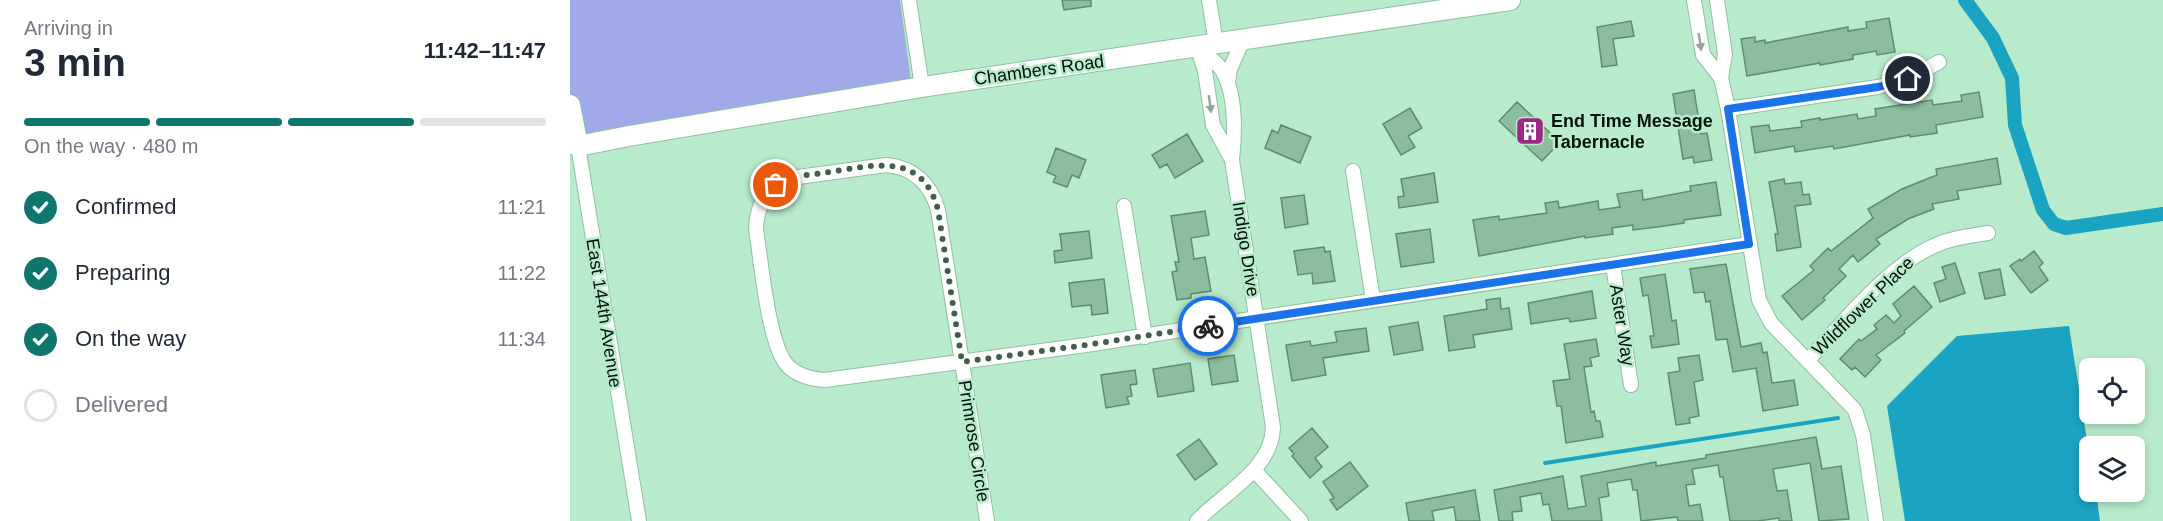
<!DOCTYPE html>
<html lang="en">
<head>
<meta charset="utf-8">
<style>
  :root { --surface:#fff; --page:#f6f6f7; --text:#1f2937; --muted:#747a83; --line:#e0e1e3; --accent:#0f766e }
  body { margin:0; font-family:Helvetica,sans-serif; background:var(--page); color:var(--text); height:100vh; display:flex; flex-direction:column; font-size:22px; white-space:nowrap }
  * { box-sizing:border-box; margin:0 }
  p { font-size:20px; color:var(--muted) }
  .icon { flex:none; width:33px; height:33px; fill:none; stroke:currentColor; stroke-width:2; stroke-linecap:round; stroke-linejoin:round }
  .map { position:relative; flex:1; overflow:hidden }
  .side { display:flex; flex-direction:column; background:var(--surface); width:570px }
  .side>* { flex:none }
  .controls { position:absolute; left:1509px; top:358px; display:grid; gap:12px }
  .controls a { display:grid; place-items:center; width:66px; height:66px; border-radius:9px; background:var(--surface); box-shadow:0 3px 9px #0003; font-size:30px }
  .pin { position:absolute; display:grid; place-items:center; width:51px; height:51px; color:#fff; margin:-26px; border:3px solid #fff; border-radius:50%; box-shadow:0 2px 6px #0007 }
  .courier { position:absolute; display:grid; place-items:center; width:60px; height:60px; margin:-30px; border:4px solid #1a73e8; border-radius:50%; background:#fff; color:#222; box-shadow:0 2px 8px #0007 }
  .overview em { font-style:normal; font-weight:700 }
  .overview div { display:flex; flex-direction:column-reverse }
  .overview { display:flex; align-items:center; justify-content:space-between; height:102px; padding:0 24px }
  h1 { font-size:39px; font-weight:700; line-height:45px }
  .bar { display:grid; grid-template-columns:repeat(4,1fr); gap:9px 6px; align-content:center; height:72px; padding:0 24px }
  .bar i { height:8px; border-radius:4px; background:var(--line) }
  .bar .active { background:var(--accent) }
  .bar p { grid-column:span 4 }
  ol { padding:0 24px; list-style:none }
  li { display:flex; align-items:center; gap:18px; height:66px }
  li p { margin-inline-start:auto }
  li .icon { padding:6px; border-radius:50%; background:var(--accent); color:#fff; stroke-width:4 }
  li:last-child { color:var(--muted) }
  li i { width:33px; height:33px; border:3px solid var(--line); border-radius:50% }
  main { display:flex; flex:1; min-height:0 }
  .map>svg:first-child { display:block }
</style>
</head>
<body>
<main>
<section class="side">
<div class="overview"><div><h1>3 min</h1><p>Arriving in</p></div><em>11:42–11:47</em></div>
<div class="bar"><i class="active"></i><i class="active"></i><i class="active"></i><i></i><p>On the way · 480 m</p></div>
<ol>
<li><svg class="icon" aria-label="check" viewBox="0 0 24 24"><path d="M5 12l5 5 9-10"/></svg>Confirmed<p>11:21</p></li>
<li><svg class="icon" aria-label="check" viewBox="0 0 24 24"><path d="M5 12l5 5 9-10"/></svg>Preparing<p>11:22</p></li>
<li><svg class="icon" aria-label="check" viewBox="0 0 24 24"><path d="M5 12l5 5 9-10"/></svg>On the way<p>11:34</p></li>
<li><i></i>Delivered</li>
</ol>
</section>
<div class="map">
<svg width="1593" height="521" viewBox="0 0 1593 521">
  <rect width="100%" height="100%" fill="#b8ebcb"/>
  <path fill="#a0aae9" d="M0,0H330L341,81L8,146L0,120Z"/>
  <path fill="#1ba4c1" d="M1499,326L1519,453L1520,492H1526L1530,521H1335L1317,406L1387,336Z"/>
  <g fill="none" stroke-linecap="round" stroke-linejoin="round">
    <path stroke="#1ba4c1" stroke-width="4" d="M975,463L1268,418"/>
    <path stroke="#1ba4c1" stroke-width="14" d="M1395,0L1423,38L1442,78L1445,125L1473,210L1484,224L1496,228L1593,214"/>
  </g>
  <path fill="#8bbd9e" stroke="#5c8d70" stroke-width="1.5" d="M492,0H521V6L494,10Z
    M1319,18L1325,52L1307,55L1306,51L1283,55V59L1250,65V63L1177,76L1171,39L1185,37V42L1195,40V43L1278,27V31L1297,28L1296,22Z
    M1061,21L1064,36L1043,39L1047,65L1032,67L1027,27Z
    M1124,90L1131,134L1137,133L1142,160L1124,163L1123,157L1113,159L1103,94Z
    M1409,92L1413,117L1366,125L1367,133L1340,137V135L1264,149L1263,146L1225,152L1224,146L1185,153L1181,127L1199,125L1200,131L1232,127L1231,121L1250,118V120L1287,114L1288,119L1306,116L1305,109L1362,100L1363,105L1392,101L1391,95Z
    M947,102L990,142L972,161L929,121Z
    M840,108L852,128L838,136L845,147L831,155L813,124Z
    M711,125L741,137L730,163L695,148L702,130L708,133Z
    M617,134L633,161L605,178L597,164L590,168L582,155Z
    M486,148L516,160L509,178L502,175L497,187L483,182L486,176L477,172Z
    M1427,158L1431,184L1387,191L1389,199L1362,204L1364,209L1338,219L1306,239L1310,244L1288,262L1283,255L1269,269L1276,276L1253,298L1255,300L1232,320L1212,296L1244,270L1240,266L1258,248L1261,251L1303,218L1298,209L1332,189L1367,175L1366,169Z
    M864,173L868,202L829,208L828,197L834,196L831,179Z
    M1214,179L1215,184L1231,182L1233,195L1239,194L1241,204L1225,206L1231,247L1207,251L1205,234H1208L1199,182Z
    M1146,182L1151,215L1114,220V223L1087,227L1063,230V225L1042,228L1043,234L1015,238V236L909,256L903,220L929,216V220L977,213L975,203L988,201L989,208L1028,201L1029,210L1050,207L1047,194L1072,190L1073,200L1121,191L1120,186Z
    M734,195L738,224L715,228L711,198Z
    M635,211L639,235L621,238L624,259L635,257L641,291L621,294V298L607,300L602,272L607,271L605,262H609L601,216Z
    M860,229L864,262L831,267L826,234Z
    M519,231L522,258L485,263L484,251L492,250L490,234Z
    M754,247L755,252L760,251L765,281L743,284L742,273L728,275L724,251Z
    M1464,251L1473,263L1469,267L1478,280L1461,293L1440,266L1450,259L1451,261Z
    M1385,263L1395,293L1370,302L1364,283L1376,279L1372,267Z
    M1156,264L1171,347L1191,343L1193,353L1197,352L1202,383L1224,380L1228,405L1193,411L1186,368L1163,372L1157,339L1146,340L1140,301L1136,302L1134,292L1124,293L1120,269Z
    M1430,269L1435,295L1415,299L1409,273Z
    M1095,274L1102,321L1106,320L1109,344L1082,348L1080,336H1084L1078,295L1073,296L1070,278Z
    M534,279L538,313L522,315L521,305L502,307L499,283Z
    M1344,286L1362,307L1334,331L1335,333L1306,355L1311,360L1295,377L1285,367L1282,370L1270,359L1289,339L1291,341L1307,329L1304,325L1316,315L1324,323L1331,316L1323,304Z
    M1022,291L1026,318L1000,322L999,318L961,324L958,303Z
    M930,298L931,309L939,308L942,329L903,335L905,347L879,351L874,316L917,309L916,300Z
    M848,322L853,350L824,355L819,327Z
    M796,328L799,351L753,358L756,375L722,381L716,345L740,341L741,346L767,342L765,332Z
    M1026,339L1029,356L1020,358L1022,366L1014,367L1021,412L1024,411L1026,421H1030L1033,437L996,443L991,406H987L983,381L1000,379L994,344Z
    M664,355L668,381L642,385L638,359Z
    M1129,355L1133,380L1124,382L1129,416L1119,418L1120,423L1106,425L1098,373L1110,371L1108,358Z
    M620,363L624,391L588,397L583,369Z
    M565,370L567,384L560,385L562,396L557,397L559,404L536,408L531,375Z
    M742,428L758,447L745,458L752,467L740,478L722,456L724,454L719,448Z
    M1246,437L1252,469L1271,466L1279,519L1249,521L1240,463L1203,469L1207,491L1217,490L1222,521H1209V518L1188,521H1160L1153,477H1150L1148,465L1122,469L1125,484L1116,485L1119,506L1130,504L1133,521H1108L1107,517L1071,521L1067,490H1063L1061,479L1037,483L1039,496L1029,498L1032,521H982L979,504L973,505L971,493L950,497L952,511L942,512L943,521H929L924,490L993,476L998,509L1016,506L1011,476L1086,462V466L1136,458V455Z
    M629,439L647,464L625,480L607,455Z
    M780,462L798,486L767,510L760,500L764,498L753,482Z
    M905,490L910,521H886L884,507L862,511L864,521H839L836,503Z"/>
  <g fill="none" stroke-linecap="round" stroke-linejoin="round">
    <g stroke="#8ec0a1" stroke-width="16">
      <path id="street" d="M339,0L352,87
        M639,0L646,44
        M1124,0L1133,55L1151,78
        M1147,0L1155,54L1151,78L1158,109L1189,300L1201,323L1285,410L1293,435L1306,521
        M628,49L635,71L643,125L662,160
        M658,83L660,69L673,40
        M1158,109L1308,87L1338,79L1369,62
        M0,147L8,146L69,521
        M783,171L803,300
        M554,206L575,337
        M1043,265L1061,385
        M1238,360C1273,323 1318,266 1364,246C1380,238 1400,236 1418,233
        M684,470L731,521
        M417,521L368,210C361,184 343,167 316,165L221,178C197,186 187,205 186,229C191,260 198,343 217,365C227,376 241,379 255,380L516,345L687,318L1179,244
        M627,521C653,493 702,470 703,427L662,160C665,133 666,94 652,70C646,61 635,54 627,47"/>
    </g>
    <g stroke="#8ec0a1" stroke-width="22">
      <path id="secondary" d="M0,105L8,146L59,136L352,87L940,0"/>
    </g>
    <use href="#street" stroke="#fff" stroke-width="14"/>
    <use href="#secondary" stroke="#fff" stroke-width="20"/>
  </g>
  <defs><path id="oneway-solid" d="M-6-.8H1V-3.2L6.5 0L1 3.2V.8H-6Z" transform="scale(1.5)"/></defs>
  <g fill="#9aa09c">
    <use href="#oneway-solid" transform="translate(1130 42) rotate(81)"/>
    <use href="#oneway-solid" transform="translate(640 104) rotate(82)"/>
  </g>
  <g fill="none" stroke-linecap="round" stroke-linejoin="round">
    <path stroke="#425e4c" stroke-width="6" stroke-dasharray="0 10.8" d="M206,185C221,175 242,175 260,172C305,165 353,152 368,210L392,362L516,345L638,326"/>
    <path stroke="#1a73e8" stroke-width="8" d="M638,326L1179,244L1158,109L1308,87L1338,79"/>
  </g>
  <defs>
    <g id="building-square" transform="scale(1.5)"><rect x="-9" y="-9" width="18" height="18" rx="4" fill="#9b2884" stroke="#b8ebcb"/><path d="M-4-6H4V6H1V3H-1V6H-4ZM-2.5-4.3h1.7v1.8h-1.7ZM.8-4.3h1.7v1.8H.8ZM-2.5-1h1.7V.8h-1.7ZM.8-1h1.7V.8H.8Z" fill="#fff"/></g>
  </defs>
  <g fill-rule="evenodd">
    <use href="#building-square" x="960" y="131"/>
  </g>
  <g text-anchor="middle" dominant-baseline="central" stroke-width="5" stroke-linejoin="round" paint-order="stroke">
    <g font-size="18" fill="#021208" stroke="#b8ebcb">
      <text transform="translate(469 70) rotate(-8)">Chambers Road</text>
      <text transform="translate(676 249) rotate(81)">Indigo Drive</text>
      <text transform="translate(1293 306) rotate(-44)">Wildflower Place</text>
      <text transform="translate(34 313) rotate(81)">East 144th Avenue</text>
      <text transform="translate(1052 325) rotate(81)">Aster Way</text>
      <text transform="translate(404 441) rotate(81)">Primrose Circle</text>
    </g>
    <g font-size="18" font-weight="bold" fill="#021208" stroke="#b8ebcb" text-anchor="start">
      <text x="981" y="121">End Time Message<tspan x="981" dy="21">Tabernacle</tspan></text>
    </g>
  </g>
</svg>
<div class="controls">
<a><svg class="icon" aria-label="locate" viewBox="0 0 24 24"><circle cx="12" cy="12" r="6"/><path d="M12 2v4M12 18v4M2 12h4M18 12h4"/></svg></a>
<a><svg class="icon" aria-label="layers" viewBox="0 0 24 24"><path d="M12 4l9 5-9 5-9-5zM3 14l9 5 9-5"/></svg></a>
</div>
<div class="pin" style="left:206px;top:185px;background:#ea580c"><svg class="icon" aria-label="bag" viewBox="0 0 24 24"><path d="M5 8h14l-1 12H6zM9 8a3 3 0 0 1 6 0"/></svg></div>
<div class="pin" style="left:1338px;top:79px;background:#1f2937"><svg class="icon" aria-label="home" viewBox="0 0 24 24"><path d="M3 11l9-7 9 7M6 9v11h12V9"/></svg></div>
<div class="courier" style="left:638px;top:326px"><svg class="icon" aria-label="bike" viewBox="0 0 24 24"><circle cx="6" cy="16" r="4"/><circle cx="18" cy="16" r="4"/><path d="M6 16l4-8h5l3 8M10 8l3 8H6M13 5h3"/></svg></div>
</div>
</main>
</body>
</html>
